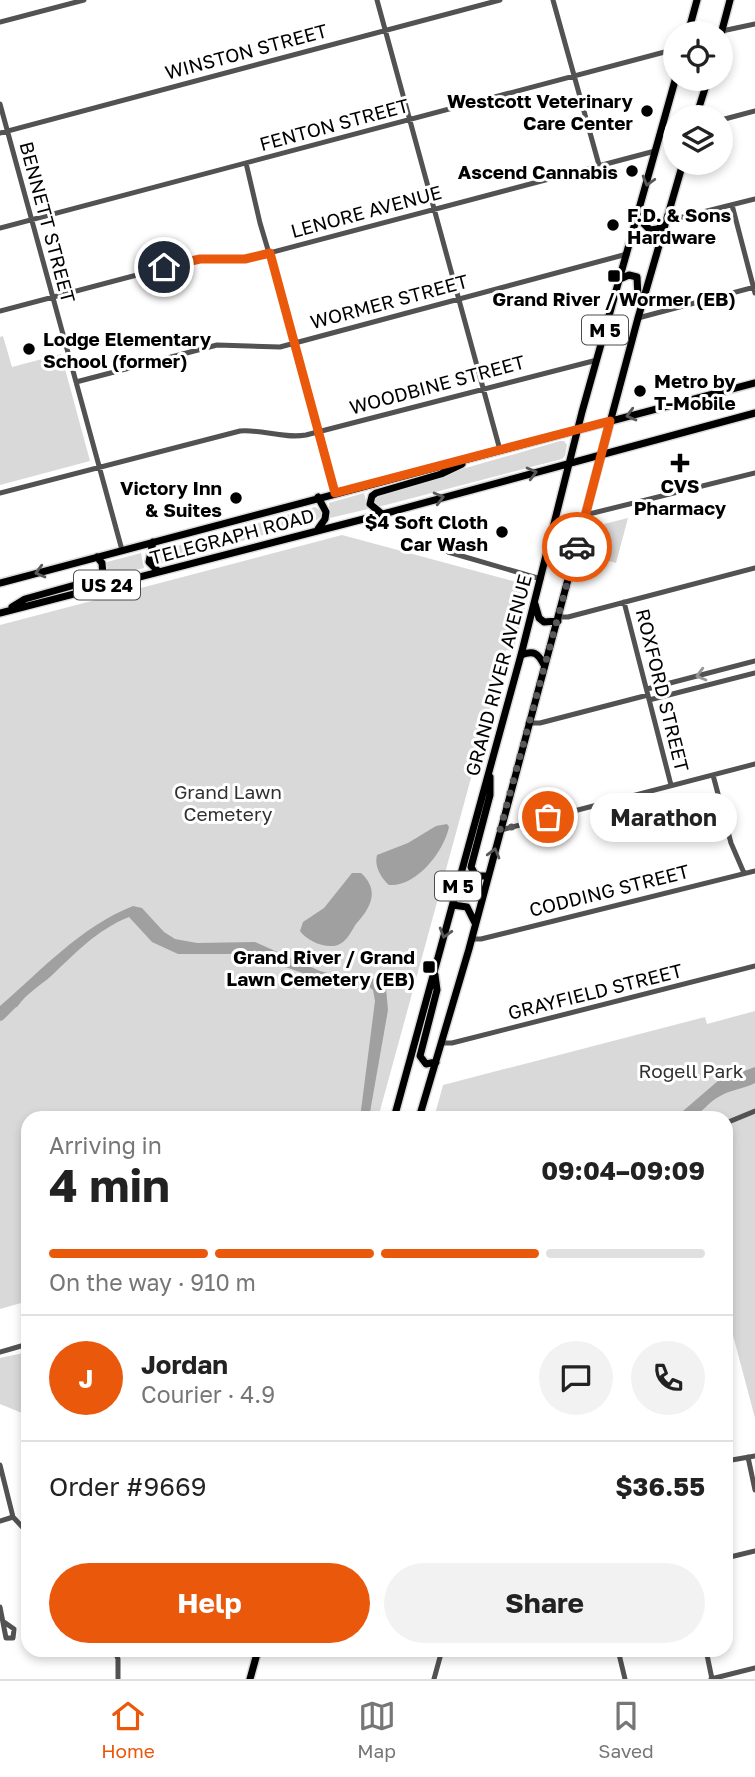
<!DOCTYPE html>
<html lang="en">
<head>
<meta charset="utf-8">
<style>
  :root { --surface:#fff; --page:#f2f2f2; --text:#222; --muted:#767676; --line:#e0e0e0; --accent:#ea580c }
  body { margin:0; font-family:"Golos Text",sans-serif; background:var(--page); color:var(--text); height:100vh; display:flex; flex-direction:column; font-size:26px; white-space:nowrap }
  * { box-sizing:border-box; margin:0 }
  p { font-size:23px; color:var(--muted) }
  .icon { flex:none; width:38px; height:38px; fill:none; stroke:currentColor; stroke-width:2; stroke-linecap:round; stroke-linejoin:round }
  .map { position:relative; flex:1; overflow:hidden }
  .sheet { position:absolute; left:21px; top:1111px; width:712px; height:546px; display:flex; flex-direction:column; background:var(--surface); border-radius:21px; box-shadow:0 4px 10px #0003 }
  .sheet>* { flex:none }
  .fabs { position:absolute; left:663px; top:21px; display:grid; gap:14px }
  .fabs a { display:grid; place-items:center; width:70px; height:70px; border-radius:50%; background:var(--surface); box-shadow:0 4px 10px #0003; font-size:35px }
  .pin { position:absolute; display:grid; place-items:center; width:60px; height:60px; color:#fff; margin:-30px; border:4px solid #fff; border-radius:50%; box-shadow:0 2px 7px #0007 }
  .courier { position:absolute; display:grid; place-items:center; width:70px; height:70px; margin:-35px; border:5px solid #ea580c; border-radius:50%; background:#fff; color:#222; box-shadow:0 2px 9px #0007 }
  .bubble { position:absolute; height:49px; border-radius:24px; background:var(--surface); box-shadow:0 4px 10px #0003; font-size:23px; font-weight:700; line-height:49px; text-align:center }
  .head em { font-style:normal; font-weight:700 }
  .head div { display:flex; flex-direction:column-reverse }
  .head { display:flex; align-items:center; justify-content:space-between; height:119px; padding:0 28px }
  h1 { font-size:46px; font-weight:700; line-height:52px }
  .bar { display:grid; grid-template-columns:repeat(4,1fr); gap:10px 7px; align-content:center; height:84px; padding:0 28px }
  .bar i { height:9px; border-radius:5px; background:var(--line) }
  .bar .active { background:var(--accent) }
  .bar p { grid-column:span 4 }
  .line { display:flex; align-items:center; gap:18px; padding:0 28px; border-top:2px solid var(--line) }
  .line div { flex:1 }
  .round { display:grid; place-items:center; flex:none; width:74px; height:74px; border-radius:37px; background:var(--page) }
  .action { display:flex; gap:14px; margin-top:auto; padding:14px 28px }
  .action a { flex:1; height:80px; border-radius:42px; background:var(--accent); color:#fff; font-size:28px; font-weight:700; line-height:80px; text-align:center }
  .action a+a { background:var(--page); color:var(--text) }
  .menu { display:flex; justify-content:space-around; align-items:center; height:98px; border-top:2px solid var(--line); background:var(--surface); font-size:19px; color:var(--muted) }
  .menu a { display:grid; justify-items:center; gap:4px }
  .menu .active { color:var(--accent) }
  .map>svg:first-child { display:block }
</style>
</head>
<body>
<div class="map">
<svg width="755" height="1679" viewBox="0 0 755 1679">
  <rect width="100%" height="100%" fill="#fff"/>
  <path fill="#d9d9d9" d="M3,336L12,367L61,354L90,461L0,485V337Z
    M560,441H564L567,445L565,456L562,459L382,506H378L374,501L382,492Z
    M364,493L368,509L330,518L329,503Z
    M315,507L322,512L321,516L317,520L159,564L152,561L153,555L162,550Z
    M628,518L616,563L588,555L596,526Z
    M342,535L531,586L513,651L506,650L378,1118H28V1301L0,1309V625Z
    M141,553L144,568L108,577L107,562Z
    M755,1011V1418L726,1309V1118H434L443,1085L705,1017L707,1024Z
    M28,1352V1420L22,1413L0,1404V1358Z"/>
  <path fill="#a0a0a0" d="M447,824L449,827C444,851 417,887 389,885C381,878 374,866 377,855L408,843L436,826Z
    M352,873H361C380,890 371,908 356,924C352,930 349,937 343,942C331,952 308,942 300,931L303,922L324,908Z
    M133,906L142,908L164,932L175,939L197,943L255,942L320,971L339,976L372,977L386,988L388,1010L369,1118H360L375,1001L373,990L363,982L341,983L311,976L248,954H178L152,942L129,917C96,930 75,954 50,977C38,987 26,994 17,1007L4,1009L0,1012V1006C42,970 80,927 133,906Z
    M755,1067V1083C744,1089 733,1089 722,1095C702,1105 704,1118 678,1118L683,1111L719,1080Z"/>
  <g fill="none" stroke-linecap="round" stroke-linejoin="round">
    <path stroke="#a0a0a0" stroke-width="10" d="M0,1016L16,1000"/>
    <g stroke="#dbdbdb" stroke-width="10">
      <path id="major" d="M688,33L697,0
        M721,34L730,0
        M696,117L708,79
        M640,211L644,224L650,230L658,229L666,222
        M620,279L629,275L637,277L638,297L642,303
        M382,514L370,504L372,496L376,493L441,474L462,464
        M318,529L325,519L326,512L318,497
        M153,542L149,562L158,571
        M0,583L755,383
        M535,604L539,618L544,622L558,621
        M12,607L25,599L100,578L103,575L102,563L97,557
        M0,613L383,514L755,413
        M521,655C534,650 538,653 544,665
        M488,876H476L471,867L490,795V777
        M453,905L467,907L475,923
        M435,975L437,990L420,1056L426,1064L436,1062
        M394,1118L521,655L582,412L676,77
        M419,1118L469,949L638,318L683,163
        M250,1679L258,1650"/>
    </g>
    <path stroke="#525252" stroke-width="5" d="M377,0L500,450
      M553,0L599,165
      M0,22L84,0
      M722,31L755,24
      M0,104L122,550
      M721,120L755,111
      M0,133L500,0
      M246,163L260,223L283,300L335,493
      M732,205L755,293
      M667,221L755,199
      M0,228L676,49
      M0,311L190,261L254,257L655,151
      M638,318L755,287
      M76,382L217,345L280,347L627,254
      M0,493L240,431C262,429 283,439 306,435L597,360
      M585,515L755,473
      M448,552L541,579
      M624,602L671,785
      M559,617H568L755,568
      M647,689L755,661
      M649,700L755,673
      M528,723H540L648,695
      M713,775L731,843L744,873
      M501,830L755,764
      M472,939H481L755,871
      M442,1043H452L755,966
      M726,1123L755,1111
      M0,1352L28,1344
      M748,1457L755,1490
      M726,1461L755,1456
      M0,1465L13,1517L28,1533
      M0,1521L13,1517
      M726,1558L755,1551
      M0,1607L6,1638H13L14,1629L4,1622
      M114,1650L118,1659V1679
      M618,1650L625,1679
      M706,1650L712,1679
      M434,1679L442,1650
      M711,1679L755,1668"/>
    <use href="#major" stroke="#000" stroke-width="7"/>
  </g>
  <defs><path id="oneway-chevron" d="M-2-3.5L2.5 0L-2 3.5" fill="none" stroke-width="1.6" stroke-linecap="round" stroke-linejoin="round" transform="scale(1.75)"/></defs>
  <g stroke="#595959">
    <use href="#oneway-chevron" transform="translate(648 181) rotate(106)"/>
    <use href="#oneway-chevron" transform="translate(631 415) rotate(165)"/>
    <use href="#oneway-chevron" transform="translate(532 473) rotate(-15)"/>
    <use href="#oneway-chevron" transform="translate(439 498) rotate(-15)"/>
    <use href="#oneway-chevron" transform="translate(40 572) rotate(165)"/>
    <use href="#oneway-chevron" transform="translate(494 853) rotate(-75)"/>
    <use href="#oneway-chevron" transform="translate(445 933) rotate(106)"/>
  </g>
  <use stroke="#979797" href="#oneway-chevron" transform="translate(701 675) rotate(165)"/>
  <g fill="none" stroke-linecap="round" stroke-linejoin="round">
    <path stroke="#595959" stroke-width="7" stroke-dasharray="0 12.6" d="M548,817L500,830L577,547"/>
    <path stroke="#ea580c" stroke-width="9" d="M164,267L200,259H245L270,253L335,493L610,421L577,547"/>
  </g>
  <g fill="#000" stroke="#fff" stroke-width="2.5">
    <circle cx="647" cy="111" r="7"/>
    <circle cx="632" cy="171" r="7"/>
    <circle cx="613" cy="225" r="7"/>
    <rect x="607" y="269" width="14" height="14" rx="3.5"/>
    <circle cx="29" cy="349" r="7"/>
    <circle cx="640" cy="391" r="7"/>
    <path d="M676.5 452.5h7v7h7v7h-7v7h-7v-7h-7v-7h7z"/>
    <circle cx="236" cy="498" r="7"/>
    <circle cx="502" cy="532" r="7"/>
    <rect x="422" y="960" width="14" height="14" rx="3.5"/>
  </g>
  <g text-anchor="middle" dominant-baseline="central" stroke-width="6" stroke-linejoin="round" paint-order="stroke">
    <g fill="#fff" stroke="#4c4c4c" stroke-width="2">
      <rect x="582" y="315.5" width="46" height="29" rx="5"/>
      <rect x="74" y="570.5" width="66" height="29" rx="5"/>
      <rect x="435" y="871.5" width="46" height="29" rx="5"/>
    </g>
    <g font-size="18" font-weight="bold" fill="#000">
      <text x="605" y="330">M 5</text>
      <text x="107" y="585">US 24</text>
      <text x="458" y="886">M 5</text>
    </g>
    <g font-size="19" fill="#000" stroke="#fff">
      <text transform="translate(246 51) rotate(-15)">WINSTON STREET</text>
      <text transform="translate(334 124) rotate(-15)">FENTON STREET</text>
      <text transform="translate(366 211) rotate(-15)">LENORE AVENUE</text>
      <text transform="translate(48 222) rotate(75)">BENNETT STREET</text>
      <text transform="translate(389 301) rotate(-15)">WORMER STREET</text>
      <text transform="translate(437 384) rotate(-15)">WOODBINE STREET</text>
      <text transform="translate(232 536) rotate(-15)">TELEGRAPH ROAD</text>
      <text transform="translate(498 675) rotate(-75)">GRAND RIVER AVENUE</text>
      <text transform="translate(663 690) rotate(76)">ROXFORD STREET</text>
      <text transform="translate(609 890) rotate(-14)">CODDING STREET</text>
      <text transform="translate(595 991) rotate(-14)">GRAYFIELD STREET</text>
    </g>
    <g font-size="19" font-weight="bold" fill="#000" stroke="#fff" text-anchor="end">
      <text x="633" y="100">Westcott Veterinary<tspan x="633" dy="22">Care Center</tspan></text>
      <text x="618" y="171">Ascend Cannabis</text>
      <text x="627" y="214" text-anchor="start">F.D. &amp; Sons<tspan x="627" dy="22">Hardware</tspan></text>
      <text x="614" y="298" text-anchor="middle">Grand River / Wormer (EB)</text>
      <text x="43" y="338" text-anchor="start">Lodge Elementary<tspan x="43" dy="22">School (former)</tspan></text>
      <text x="654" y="380" text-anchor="start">Metro by<tspan x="654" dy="22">T-Mobile</tspan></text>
      <text x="680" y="485" text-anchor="middle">CVS<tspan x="680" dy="22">Pharmacy</tspan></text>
      <text x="222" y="487">Victory Inn<tspan x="222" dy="22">&amp; Suites</tspan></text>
      <text x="488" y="521">$4 Soft Cloth<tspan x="488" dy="22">Car Wash</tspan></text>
      <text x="415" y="956">Grand River / Grand<tspan x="415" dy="22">Lawn Cemetery (EB)</tspan></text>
    </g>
    <g font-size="19" fill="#303030" stroke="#fff">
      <text x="228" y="791">Grand Lawn<tspan x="228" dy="22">Cemetery</tspan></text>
      <text x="691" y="1070">Rogell Park</text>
    </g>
  </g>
</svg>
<div class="fabs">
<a><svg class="icon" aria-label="locate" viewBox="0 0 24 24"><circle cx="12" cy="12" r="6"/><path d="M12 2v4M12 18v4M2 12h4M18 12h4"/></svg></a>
<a><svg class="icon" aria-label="layers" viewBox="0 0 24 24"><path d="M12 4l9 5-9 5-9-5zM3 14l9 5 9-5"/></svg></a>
</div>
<div class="pin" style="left:548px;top:817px;background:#ea580c"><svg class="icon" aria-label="bag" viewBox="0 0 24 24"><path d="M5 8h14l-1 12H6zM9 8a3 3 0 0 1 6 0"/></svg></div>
<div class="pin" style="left:164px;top:267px;background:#1f2937"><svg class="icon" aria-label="home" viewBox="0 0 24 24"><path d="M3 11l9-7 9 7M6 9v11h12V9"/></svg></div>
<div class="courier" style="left:577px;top:547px"><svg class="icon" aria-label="car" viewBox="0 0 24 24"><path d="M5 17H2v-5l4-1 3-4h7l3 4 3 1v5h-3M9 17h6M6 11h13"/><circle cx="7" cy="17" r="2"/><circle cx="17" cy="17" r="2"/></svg></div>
<div class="bubble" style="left:590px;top:793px;width:147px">Marathon</div>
<section class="sheet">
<div class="head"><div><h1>4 min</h1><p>Arriving in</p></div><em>09:04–09:09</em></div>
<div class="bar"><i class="active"></i><i class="active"></i><i class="active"></i><i></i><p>On the way · 910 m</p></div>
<div class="line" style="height:126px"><b class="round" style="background:var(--accent);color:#fff">J</b><div><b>Jordan</b><p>Courier · 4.9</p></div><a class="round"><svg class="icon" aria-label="chat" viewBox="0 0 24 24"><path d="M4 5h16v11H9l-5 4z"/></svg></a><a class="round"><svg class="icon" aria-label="phone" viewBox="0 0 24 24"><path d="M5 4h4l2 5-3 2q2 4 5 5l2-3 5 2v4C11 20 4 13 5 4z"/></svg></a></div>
<div class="line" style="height:91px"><div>Order #9669</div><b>$36.55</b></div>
<div class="action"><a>Help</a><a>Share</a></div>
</section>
</div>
<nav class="menu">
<a class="active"><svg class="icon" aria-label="home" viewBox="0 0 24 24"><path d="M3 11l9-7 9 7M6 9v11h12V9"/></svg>Home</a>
<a><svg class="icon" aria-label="map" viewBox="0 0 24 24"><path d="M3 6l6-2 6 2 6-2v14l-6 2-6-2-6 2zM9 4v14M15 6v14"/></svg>Map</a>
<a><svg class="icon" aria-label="saved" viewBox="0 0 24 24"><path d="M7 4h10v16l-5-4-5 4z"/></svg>Saved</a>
</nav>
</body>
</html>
